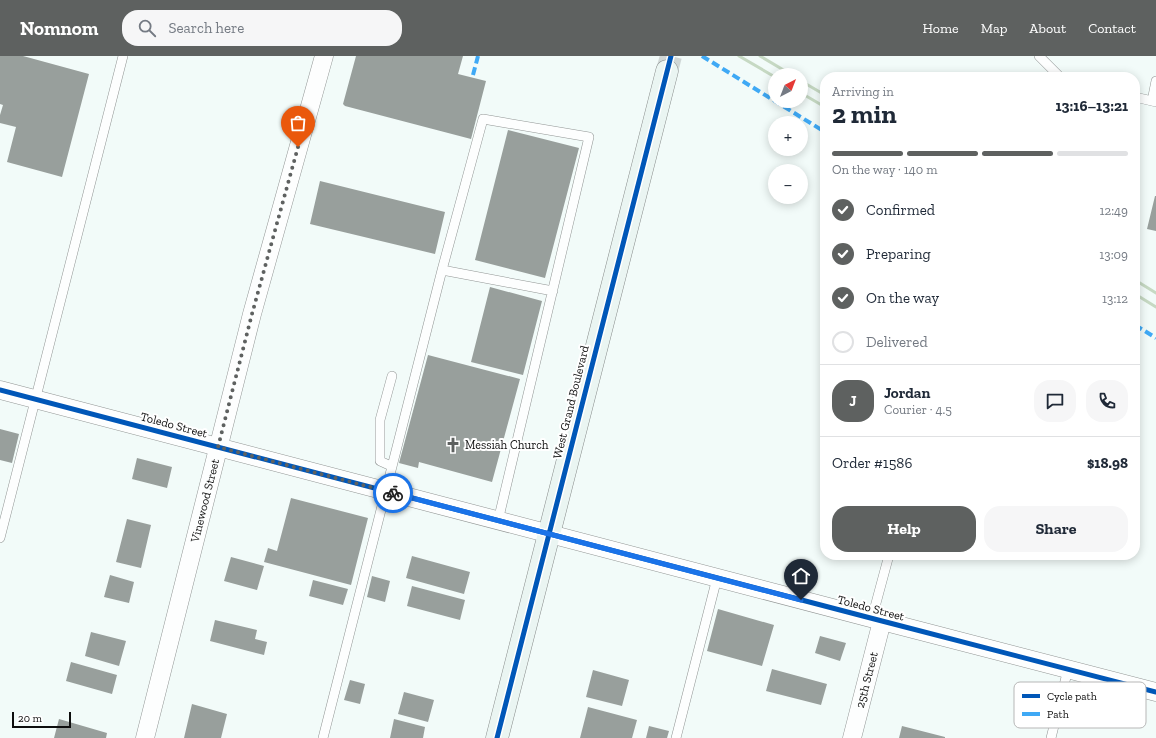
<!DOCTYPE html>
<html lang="en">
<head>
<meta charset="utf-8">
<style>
  :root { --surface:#fff; --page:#f6f6f7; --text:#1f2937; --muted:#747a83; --line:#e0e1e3; --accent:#5e6160 }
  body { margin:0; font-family:"Zilla Slab",serif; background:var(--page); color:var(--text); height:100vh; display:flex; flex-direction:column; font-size:15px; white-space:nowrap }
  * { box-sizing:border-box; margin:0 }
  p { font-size:13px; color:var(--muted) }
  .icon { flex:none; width:22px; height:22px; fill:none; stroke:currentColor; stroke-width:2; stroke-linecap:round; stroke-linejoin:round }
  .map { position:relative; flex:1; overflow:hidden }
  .panel { position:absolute; left:820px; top:16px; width:320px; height:488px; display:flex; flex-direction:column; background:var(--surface); border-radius:16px; box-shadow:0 2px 10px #0003 }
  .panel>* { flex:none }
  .needle { width:26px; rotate:42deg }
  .fabs { position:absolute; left:768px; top:12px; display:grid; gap:8px }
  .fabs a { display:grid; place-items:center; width:40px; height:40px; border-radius:50%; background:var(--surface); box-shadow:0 2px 10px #0003; font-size:20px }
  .scale { position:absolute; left:12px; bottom:10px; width:59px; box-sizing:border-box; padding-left:4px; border:2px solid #0e0e0e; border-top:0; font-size:11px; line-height:14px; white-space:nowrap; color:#0e0e0e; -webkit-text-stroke:3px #fff; paint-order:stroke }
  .pin { position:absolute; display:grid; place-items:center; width:34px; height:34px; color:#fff; margin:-41px -17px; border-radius:50% 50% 50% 0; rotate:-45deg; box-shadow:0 0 4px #0007 }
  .pin .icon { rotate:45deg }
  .courier { position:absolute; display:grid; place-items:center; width:40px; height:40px; margin:-20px; border:3px solid #1a73e8; border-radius:50%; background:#fff; color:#222; box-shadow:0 1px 5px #0007 }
  .head em { font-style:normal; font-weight:700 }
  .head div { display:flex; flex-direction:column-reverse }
  .head { display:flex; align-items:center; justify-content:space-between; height:68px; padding:0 12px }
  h1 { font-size:26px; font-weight:700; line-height:30px }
  .bar { display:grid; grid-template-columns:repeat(4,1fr); gap:6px 4px; align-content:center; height:48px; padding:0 12px }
  .bar i { height:5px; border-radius:3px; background:var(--line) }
  .bar .current { background:var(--accent) }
  .bar p { grid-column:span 4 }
  .line { display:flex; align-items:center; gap:10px; padding:0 12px; border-top:1px solid var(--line) }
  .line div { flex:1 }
  .round { display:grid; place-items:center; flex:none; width:42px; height:42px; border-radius:16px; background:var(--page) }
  ol { padding:0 12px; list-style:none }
  li { display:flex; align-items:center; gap:12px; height:44px }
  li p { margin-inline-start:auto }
  li .icon { padding:4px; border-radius:50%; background:var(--accent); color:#fff; stroke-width:4 }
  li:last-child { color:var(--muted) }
  li i { width:22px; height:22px; border:2px solid var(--line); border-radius:50% }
  .button { display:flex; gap:8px; margin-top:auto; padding:8px 12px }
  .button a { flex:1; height:46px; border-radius:16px; background:var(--accent); color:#fff; font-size:16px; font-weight:700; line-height:46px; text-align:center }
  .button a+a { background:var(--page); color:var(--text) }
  header { display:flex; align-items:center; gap:24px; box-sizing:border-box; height:56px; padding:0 20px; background:var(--accent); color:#fff }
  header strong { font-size:19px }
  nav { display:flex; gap:22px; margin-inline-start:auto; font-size:14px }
  .search { width:280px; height:36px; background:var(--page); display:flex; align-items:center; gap:10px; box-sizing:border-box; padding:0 14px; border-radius:16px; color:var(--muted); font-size:15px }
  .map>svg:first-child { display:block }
</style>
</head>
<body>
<header>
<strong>Nomnom</strong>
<div class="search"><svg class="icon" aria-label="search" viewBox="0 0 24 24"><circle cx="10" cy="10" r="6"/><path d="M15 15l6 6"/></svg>Search here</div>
<nav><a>Home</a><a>Map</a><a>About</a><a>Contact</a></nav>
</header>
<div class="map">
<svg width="1156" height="682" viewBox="0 0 1156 682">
  <rect width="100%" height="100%" fill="#f2fbf9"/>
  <path fill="#989f9c" d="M0,0H23L89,18L62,121L7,106L16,71L0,67V59L3,49L0,48Z
    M356,0H463L458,18L486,25L471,83L345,50L343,48Z
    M508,74L579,92L545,222L475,204Z
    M320,125L445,156L435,198L310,168Z
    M1155,140H1156V175L1147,173Z
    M490,231L542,245L523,319L471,306Z
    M428,299L520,323L492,426L419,406L418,412L399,407Z
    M0,373L19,378L12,407L0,404Z
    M137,402L172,411L167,432L132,423Z
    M291,442L368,462L351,529L264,506L268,492L277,495Z
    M127,463L151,469L141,512L116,506Z
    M412,500L470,516L464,538L406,522Z
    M231,501L264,510L257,534L224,525Z
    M110,519L134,526L129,547L104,541Z
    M372,520L390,525L385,546L367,541Z
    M313,524L348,533L343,549L309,540Z
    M412,530L465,544L460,564L407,550Z
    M718,553L774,569L762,610L707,595Z
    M215,564L257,574L255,583L267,586L264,599L210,585Z
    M91,576L126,585L119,610L85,600Z
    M820,580L846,587L840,605L815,597Z
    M71,606L117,619L112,638L66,625Z
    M772,613L827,628L821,649L766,635Z
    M593,614L629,624L622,650L586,641Z
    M350,624L365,628L360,648L344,644Z
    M404,636L434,644L428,666L398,658Z
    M192,648L227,658L221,682H184Z
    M588,651L637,664L632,682H580Z
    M59,663L107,677L106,682H54Z
    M394,663L425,671L423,682H390Z
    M649,670L669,675L667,682H646Z
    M902,670L945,681V682H899Z"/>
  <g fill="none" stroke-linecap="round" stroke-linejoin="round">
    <path stroke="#d0d7d6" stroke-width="22" stroke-dasharray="22 11" stroke-linecap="butt" d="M667,15L671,0"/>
    <g stroke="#919594" stroke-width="10">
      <path id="lane" d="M1039,0L1060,21
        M1135,41L1156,46
        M1152,45L1156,25
        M442,214L553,235
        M391,410L380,405V364L392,320
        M0,482L123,0
        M872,562L889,499
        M323,682L442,214L483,63L589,81L498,465
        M676,682L717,522
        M1051,682L1068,613"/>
    </g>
    <g stroke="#919594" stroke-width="19">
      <g id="street">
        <path d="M0,334L882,565L1156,636"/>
        <path id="s1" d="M145,682L252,258L324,0"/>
        <path id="s2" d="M852,682L882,565"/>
      </g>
    </g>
    <g stroke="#878b8a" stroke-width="23">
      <path id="secondary" d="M497,682L667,15"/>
    </g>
    <use href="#lane" stroke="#fdfefe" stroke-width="9"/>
    <use href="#street" stroke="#fdfefe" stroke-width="18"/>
    <use href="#secondary" stroke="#eaf5f2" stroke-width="22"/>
    <path stroke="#c6d9c3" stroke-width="3" d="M739,0L775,21
      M760,0L792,19
      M801,25L825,39
      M801,37L825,51
      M1135,224L1156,237
      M1135,238L1156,251"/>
    <path stroke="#3fa9f5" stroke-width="4" stroke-dasharray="8 4" stroke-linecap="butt" d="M702,0L825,76
      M473,19L478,0
      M1135,269L1156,282"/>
    <g stroke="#fff" stroke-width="8">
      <path id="cycleway" d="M0,334L882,565L1156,636
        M497,682L671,0"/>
    </g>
    <use href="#cycleway" stroke="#0057b8" stroke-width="5"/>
  </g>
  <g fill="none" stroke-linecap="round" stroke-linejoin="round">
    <path stroke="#5e6160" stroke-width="4" stroke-dasharray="0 7.2" d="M298,91L252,258L218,391L393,437"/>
    <path stroke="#1a73e8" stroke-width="5" d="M393,437L801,544"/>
  </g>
  <defs>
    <g id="church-bare" transform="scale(1.2)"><path d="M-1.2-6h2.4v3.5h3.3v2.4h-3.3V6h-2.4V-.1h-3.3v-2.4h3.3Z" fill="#5e6160" stroke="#fff" stroke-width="2.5" paint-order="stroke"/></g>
  </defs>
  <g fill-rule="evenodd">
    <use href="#church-bare" x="453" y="389"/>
  </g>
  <g text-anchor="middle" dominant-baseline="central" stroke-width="4" stroke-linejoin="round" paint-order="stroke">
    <g font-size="12" fill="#0e0e0e" stroke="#fff">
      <text transform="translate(571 346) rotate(-76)">West Grand Boulevard</text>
      <text transform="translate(174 369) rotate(15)">Toledo Street</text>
      <text stroke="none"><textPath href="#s1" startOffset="245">Vinewood Street</textPath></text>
      <text transform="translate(871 552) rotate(15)">Toledo Street</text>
      <text stroke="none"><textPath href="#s2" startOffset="60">25th Street</textPath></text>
    </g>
    <g font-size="12" fill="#0e0e0e" stroke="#fff" text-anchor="start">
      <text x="465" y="389">Messiah Church</text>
    </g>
  </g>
  <rect x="1014" y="626" width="132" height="46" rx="6" fill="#fff" stroke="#b7b7b7" stroke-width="1"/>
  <rect x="1022" y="638" width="18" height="4" fill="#0057b8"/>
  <rect x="1022" y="656" width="18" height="4" fill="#3fa9f5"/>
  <g font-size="11" fill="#0e0e0e">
    <text x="1047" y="644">Cycle path</text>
    <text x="1047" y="662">Path</text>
  </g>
</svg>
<div class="fabs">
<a><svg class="needle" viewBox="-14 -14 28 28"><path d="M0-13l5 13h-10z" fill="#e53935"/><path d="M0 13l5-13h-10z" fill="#747a83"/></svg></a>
<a>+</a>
<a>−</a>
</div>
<div class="scale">20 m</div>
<div class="pin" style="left:298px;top:91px;background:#ea580c"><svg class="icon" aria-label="bag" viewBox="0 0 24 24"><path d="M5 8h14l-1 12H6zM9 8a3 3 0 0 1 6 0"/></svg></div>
<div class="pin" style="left:801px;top:544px;background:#1f2937"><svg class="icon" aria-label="home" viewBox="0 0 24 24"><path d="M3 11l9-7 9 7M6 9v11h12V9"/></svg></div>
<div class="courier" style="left:393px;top:437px"><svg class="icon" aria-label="bike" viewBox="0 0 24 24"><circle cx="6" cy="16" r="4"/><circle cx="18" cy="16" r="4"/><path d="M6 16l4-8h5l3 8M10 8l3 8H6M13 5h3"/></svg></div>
<section class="panel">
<div class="head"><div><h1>2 min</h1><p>Arriving in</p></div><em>13:16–13:21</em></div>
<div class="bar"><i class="current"></i><i class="current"></i><i class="current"></i><i></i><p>On the way · 140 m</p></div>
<ol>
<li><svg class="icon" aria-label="check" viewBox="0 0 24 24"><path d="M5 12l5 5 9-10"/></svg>Confirmed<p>12:49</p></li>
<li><svg class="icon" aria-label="check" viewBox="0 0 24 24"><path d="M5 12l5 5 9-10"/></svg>Preparing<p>13:09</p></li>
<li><svg class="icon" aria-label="check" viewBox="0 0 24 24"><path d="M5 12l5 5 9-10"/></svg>On the way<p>13:12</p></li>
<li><i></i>Delivered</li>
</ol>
<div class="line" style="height:72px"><b class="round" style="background:var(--accent);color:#fff">J</b><div><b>Jordan</b><p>Courier · 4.5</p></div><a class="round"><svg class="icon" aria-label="chat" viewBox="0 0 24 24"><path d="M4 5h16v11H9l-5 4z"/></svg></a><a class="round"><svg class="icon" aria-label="phone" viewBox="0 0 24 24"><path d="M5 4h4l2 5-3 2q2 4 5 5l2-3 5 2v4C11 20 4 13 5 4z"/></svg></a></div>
<div class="line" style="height:52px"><div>Order #1586</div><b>$18.98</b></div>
<div class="button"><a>Help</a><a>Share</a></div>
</section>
</div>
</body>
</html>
